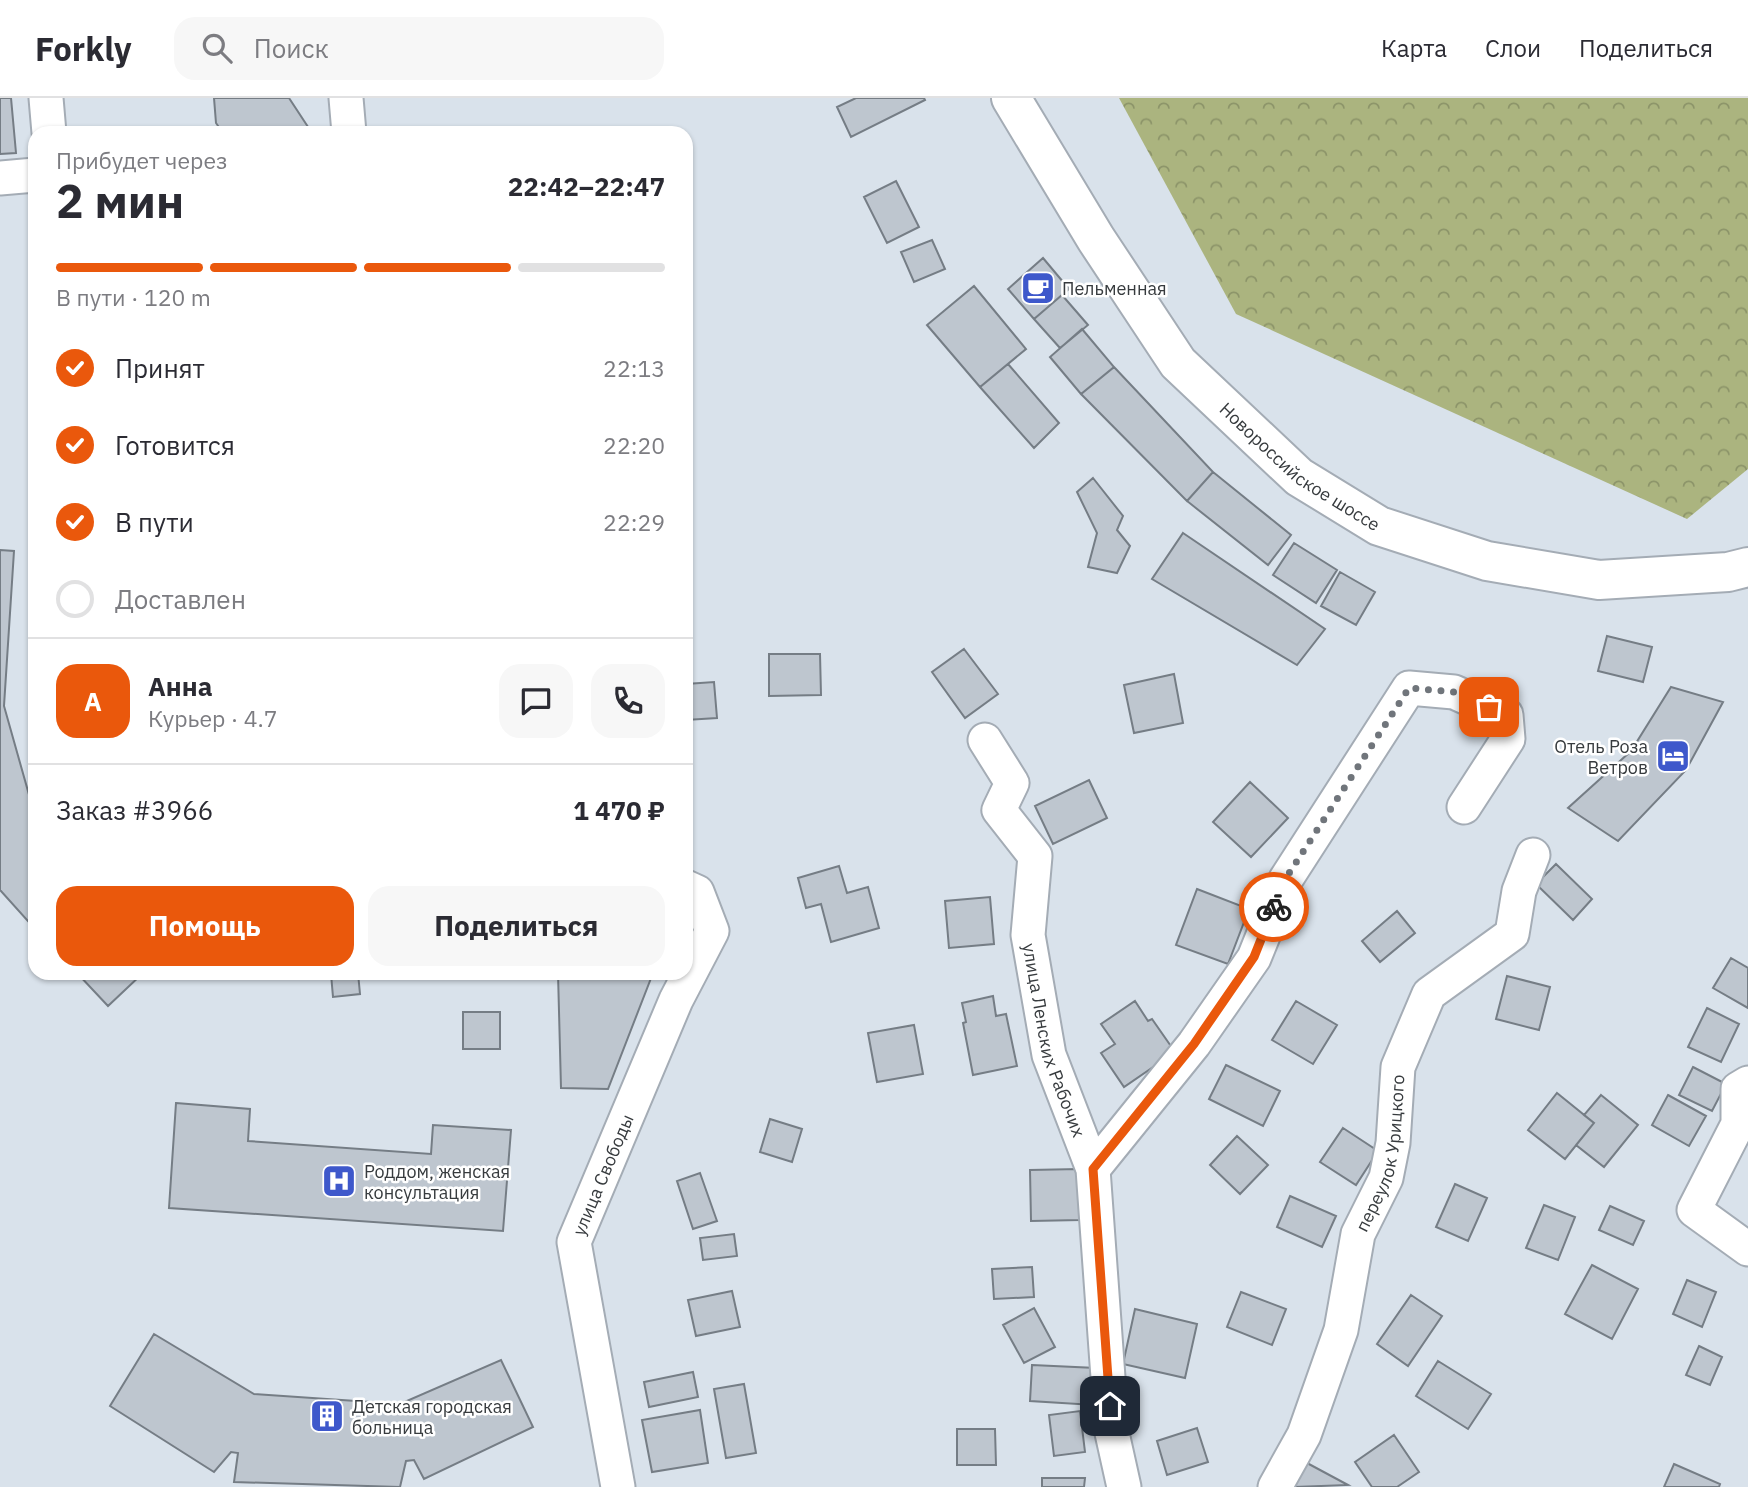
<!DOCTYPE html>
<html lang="ru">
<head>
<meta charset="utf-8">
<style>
  :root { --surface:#fff; --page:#f7f7f7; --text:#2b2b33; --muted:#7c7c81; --line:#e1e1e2; --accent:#ea580c }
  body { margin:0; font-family:"IBM Plex Sans",sans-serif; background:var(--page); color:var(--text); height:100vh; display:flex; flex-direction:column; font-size:26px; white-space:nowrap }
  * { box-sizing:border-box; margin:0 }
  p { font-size:23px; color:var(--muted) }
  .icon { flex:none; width:38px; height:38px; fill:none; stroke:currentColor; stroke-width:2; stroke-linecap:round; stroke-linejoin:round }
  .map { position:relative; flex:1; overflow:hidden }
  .panel { position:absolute; left:28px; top:28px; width:665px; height:854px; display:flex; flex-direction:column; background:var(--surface); border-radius:21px; box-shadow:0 2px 5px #0004 }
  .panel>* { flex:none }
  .pin { position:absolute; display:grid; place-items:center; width:60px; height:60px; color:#fff; margin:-30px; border-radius:14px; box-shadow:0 4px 10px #0006 }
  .courier { position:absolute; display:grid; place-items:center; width:70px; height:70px; margin:-35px; border:5px solid #ea580c; border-radius:50%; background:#fff; color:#222; box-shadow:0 2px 9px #0007 }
  .headline em { font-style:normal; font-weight:700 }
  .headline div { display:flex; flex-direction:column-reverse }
  .headline { display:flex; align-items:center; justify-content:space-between; height:119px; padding:0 28px }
  h1 { font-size:46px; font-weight:700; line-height:52px }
  .bar { display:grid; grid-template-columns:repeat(4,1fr); gap:10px 7px; align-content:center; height:84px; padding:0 28px }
  .bar i { height:9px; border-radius:5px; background:var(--line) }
  .bar .active { background:var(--accent) }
  .bar p { grid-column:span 4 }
  .line { display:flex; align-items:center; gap:18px; padding:0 28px; border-top:2px solid var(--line) }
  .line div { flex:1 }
  .round { display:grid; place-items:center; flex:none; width:74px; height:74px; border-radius:21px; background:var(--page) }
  ol { padding:0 28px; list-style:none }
  li { display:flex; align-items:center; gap:21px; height:77px }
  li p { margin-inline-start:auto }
  li .icon { padding:7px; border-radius:50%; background:var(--accent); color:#fff; stroke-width:4 }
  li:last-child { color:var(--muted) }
  li i { width:38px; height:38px; border:4px solid var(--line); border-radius:50% }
  .button { display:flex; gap:14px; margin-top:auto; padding:14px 28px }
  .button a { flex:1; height:80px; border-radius:21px; background:var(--accent); color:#fff; font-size:28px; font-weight:700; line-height:80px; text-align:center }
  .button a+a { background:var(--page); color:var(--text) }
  header { display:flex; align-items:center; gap:42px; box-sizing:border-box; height:98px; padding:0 35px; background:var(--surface); border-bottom:2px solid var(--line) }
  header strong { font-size:33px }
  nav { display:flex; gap:38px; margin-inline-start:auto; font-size:24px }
  .search { width:490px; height:63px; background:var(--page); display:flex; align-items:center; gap:18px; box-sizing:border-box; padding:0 24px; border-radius:21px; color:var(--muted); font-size:26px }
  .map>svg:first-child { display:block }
</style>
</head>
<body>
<header>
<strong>Forkly</strong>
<div class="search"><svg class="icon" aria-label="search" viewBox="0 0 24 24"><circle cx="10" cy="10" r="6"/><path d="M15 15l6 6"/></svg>Поиск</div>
<nav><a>Карта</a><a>Слои</a><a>Поделиться</a></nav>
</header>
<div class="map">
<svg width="1748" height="1389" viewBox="0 0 1748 1389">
  <defs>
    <pattern id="forest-crowns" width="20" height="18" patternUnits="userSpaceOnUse" patternTransform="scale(1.75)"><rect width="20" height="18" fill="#abb47f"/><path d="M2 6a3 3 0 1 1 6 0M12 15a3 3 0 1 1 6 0" fill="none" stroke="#8c9469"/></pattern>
  </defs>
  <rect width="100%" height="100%" fill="#d9e2eb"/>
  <path fill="url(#forest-crowns)" d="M1119,0H1748V371L1687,421L1236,216Z"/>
  <path fill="#bec6cf" stroke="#757d85" stroke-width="2" d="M0,0H11L16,55L0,56Z
    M214,0H289L312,35H223L216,25Z
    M856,0H924L925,2L851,39L837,9Z
    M896,83L919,129L887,145L864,99Z
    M932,142L945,171L914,184L901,154Z
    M1043,160L1069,191L1034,221L1008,191Z
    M974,188L1026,251L980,289L927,227Z
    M1062,197L1088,227L1060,250L1034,221Z
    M1082,231L1114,269L1081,296L1050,259Z
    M1008,266L1059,325L1034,350L980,289Z
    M1114,269L1213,374L1187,403L1081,296Z
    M1213,374L1291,437L1268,467L1187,403Z
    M1093,380L1123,418L1117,432L1130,448L1117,475L1088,469L1097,435L1077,394Z
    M1183,435L1325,531L1297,567L1152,481Z
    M1294,445L1337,472L1316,505L1273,477Z
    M0,452L14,453L4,608L35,718V831L0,792Z
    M1340,474L1375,494L1356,527L1321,508Z
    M1607,538L1652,549L1643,584L1598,573Z
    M964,551L998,596L965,620L932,574Z
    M769,556H820L821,597L769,598Z
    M1174,576L1183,625L1134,635L1124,587Z
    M714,584L717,620L686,622V586Z
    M1671,589L1723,604L1686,672L1618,743L1568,710L1631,653Z
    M1089,682L1107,720L1053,746L1035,708Z
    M1250,684L1288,720L1251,759L1213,724Z
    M1556,766L1592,801L1573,822L1536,786Z
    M839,768L847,795L868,789L879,830L831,844L821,806L806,810L798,780Z
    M1197,791L1249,811L1228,866L1176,847Z
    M990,799L994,846L949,850L945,803Z
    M1397,813L1415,835L1380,864L1362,843Z
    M1731,860L1748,870V910L1713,890Z
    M77,875H143L108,908Z
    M358,875L360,896L333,899L331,876Z
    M558,875H653L608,991L561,990Z
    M1507,878L1550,889L1539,932L1496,921Z
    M993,898L996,918L1006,916L1017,968L973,977L963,925L966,924L962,905Z
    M1135,903L1148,923L1152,921L1175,954L1124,989L1101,955L1115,946L1101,926Z
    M1296,903L1337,927L1313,966L1272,942Z
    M1707,910L1739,926L1721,964L1688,949Z
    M463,914H500V951H463Z
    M914,927L923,976L877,984L868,935Z
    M1226,967L1280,993L1263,1028L1209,1001Z
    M1693,969L1726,986L1712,1013L1679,997Z
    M1557,995L1594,1025L1565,1061L1528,1032Z
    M1601,997L1638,1027L1604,1069L1576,1047L1594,1025L1584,1017Z
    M1668,997L1706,1018L1689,1048L1652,1027Z
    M176,1005L250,1011L248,1043L431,1056L433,1027L511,1032L503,1133L169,1110Z
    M770,1021L802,1031L792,1064L760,1054Z
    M1343,1030L1378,1053L1356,1087L1320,1064Z
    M1237,1038L1268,1067L1240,1096L1210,1067Z
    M1079,1071L1080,1122L1031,1123L1030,1072Z
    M700,1075L717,1123L693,1131L677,1083Z
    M1455,1086L1487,1100L1468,1143L1436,1129Z
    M1290,1098L1336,1118L1322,1149L1277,1129Z
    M1544,1107L1575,1119L1558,1162L1526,1150Z
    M1610,1108L1644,1123L1633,1147L1599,1132Z
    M734,1136L737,1158L703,1162L700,1140Z
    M1592,1167L1638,1191L1612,1241L1565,1216Z
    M1032,1169L1034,1199L994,1201L992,1171Z
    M1687,1182L1716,1194L1702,1229L1673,1216Z
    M732,1193L740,1229L696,1238L688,1202Z
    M1241,1194L1286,1211L1272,1247L1227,1229Z
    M1411,1197L1442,1218L1408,1268L1377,1246Z
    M1034,1210L1055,1249L1024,1265L1003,1227Z
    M1135,1211L1197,1226L1185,1280L1123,1266Z
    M154,1236L254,1296L400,1306L501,1262L533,1329L424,1381L414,1362L406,1363L400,1389L234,1384L238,1355L231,1354L214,1374L110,1308Z
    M1699,1248L1722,1259L1710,1287L1686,1277Z
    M1438,1263L1491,1296L1468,1331L1416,1298Z
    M1032,1267L1096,1270L1094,1307L1030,1303Z
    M693,1274L698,1299L649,1309L644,1284Z
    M744,1286L756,1355L726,1360L714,1291Z
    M700,1312L708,1365L652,1374L642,1322Z
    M1080,1313L1085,1354L1054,1358L1049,1317Z
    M1197,1330L1208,1364L1167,1377L1157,1343Z
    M957,1331H995L996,1367H957Z
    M1394,1337L1419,1374L1397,1389H1372L1355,1364Z
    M1307,1365L1348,1387L1294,1389Z
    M1674,1366L1720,1386L1719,1389H1664Z
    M1042,1380H1085L1084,1389H1042Z"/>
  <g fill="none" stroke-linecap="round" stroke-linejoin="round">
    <g stroke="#a4acb5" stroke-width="37">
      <g id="minor">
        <path d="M46,0L49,35"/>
        <path d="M346,0L349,35"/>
        <path d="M0,80L35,77"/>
        <path id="s1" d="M985,642L1012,685L999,712L1035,758L1028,837L1049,957L1093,1071L1112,1335L1124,1389"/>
        <path d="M1748,985L1738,991V1026L1694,1112L1748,1151"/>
        <path d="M1093,1071L1194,946L1254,860L1286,781L1409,590L1454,594L1506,617L1508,641L1464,709"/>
        <path id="s2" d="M618,1389L574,1144L676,902L712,833L697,794L686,789"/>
        <path id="s3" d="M1275,1389L1304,1337L1341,1232L1358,1136L1386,1080L1393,1045L1398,969L1429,896L1512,836L1519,793L1533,757"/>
      </g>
    </g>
    <g stroke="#a4acb5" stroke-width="42">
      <g id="highway">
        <path id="s4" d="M1011,0L1096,141L1178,265L1299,379L1379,428L1487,463L1599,482L1728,474L1748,469"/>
      </g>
    </g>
    <use href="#minor" stroke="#fff" stroke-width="33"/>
    <use href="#highway" stroke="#fff" stroke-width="38"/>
  </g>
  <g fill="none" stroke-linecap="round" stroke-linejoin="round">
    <path stroke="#70757b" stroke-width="7" stroke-dasharray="0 12.6" d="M1274,809L1286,780L1409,590L1454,594L1489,609"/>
    <path stroke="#ea580c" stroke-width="9" d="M1110,1308L1093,1071L1194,946L1254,859L1274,809"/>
  </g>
  <defs>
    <g id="cafe-square" transform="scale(1.75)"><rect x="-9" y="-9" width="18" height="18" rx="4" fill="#3e58cb" stroke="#fff"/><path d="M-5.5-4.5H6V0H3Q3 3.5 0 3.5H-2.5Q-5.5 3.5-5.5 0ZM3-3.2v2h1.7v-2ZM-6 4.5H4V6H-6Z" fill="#fff"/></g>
    <g id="hotel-square" transform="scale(1.75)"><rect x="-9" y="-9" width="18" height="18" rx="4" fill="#3e58cb" stroke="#fff"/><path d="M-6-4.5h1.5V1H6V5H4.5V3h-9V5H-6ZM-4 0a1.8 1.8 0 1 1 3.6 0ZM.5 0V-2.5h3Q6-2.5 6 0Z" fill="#fff"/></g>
    <g id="hospital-square" transform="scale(1.75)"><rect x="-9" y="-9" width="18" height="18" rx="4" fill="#3e58cb" stroke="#fff"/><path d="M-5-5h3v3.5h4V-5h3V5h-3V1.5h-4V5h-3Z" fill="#fff"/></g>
    <g id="building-square" transform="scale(1.75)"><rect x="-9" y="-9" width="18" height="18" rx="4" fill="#3e58cb" stroke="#fff"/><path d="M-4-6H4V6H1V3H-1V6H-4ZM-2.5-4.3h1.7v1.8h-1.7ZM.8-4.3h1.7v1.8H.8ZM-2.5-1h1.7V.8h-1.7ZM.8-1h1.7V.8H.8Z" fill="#fff"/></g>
  </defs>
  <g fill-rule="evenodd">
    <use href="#cafe-square" x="1038" y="190"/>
    <use href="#hotel-square" x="1673" y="658"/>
    <use href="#hospital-square" x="339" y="1083"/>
    <use href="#building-square" x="327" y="1318"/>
  </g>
  <g text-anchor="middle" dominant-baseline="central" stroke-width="5" stroke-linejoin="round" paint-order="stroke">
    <g font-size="18" fill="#373b3e" stroke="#fff" text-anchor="start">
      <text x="1062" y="190">Пельменная</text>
      <text x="1648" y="648" text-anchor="end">Отель Роза<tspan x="1648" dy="21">Ветров</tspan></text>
      <text x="364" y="1073">Роддом, женская<tspan x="364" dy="21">консультация</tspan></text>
      <text x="352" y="1308">Детская городская<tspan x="352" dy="21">больница</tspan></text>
    </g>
    <g font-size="18" fill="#373b3e" stroke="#fff">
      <text stroke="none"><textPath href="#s4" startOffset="474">Новороссийское шоссе</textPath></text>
      <text stroke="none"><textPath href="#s1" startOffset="327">улица Ленских Рабочих</textPath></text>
      <text stroke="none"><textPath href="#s3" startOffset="354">переулок Урицкого</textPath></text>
      <text stroke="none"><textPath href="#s2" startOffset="322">улица Свободы</textPath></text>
    </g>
  </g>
</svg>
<div class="pin" style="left:1489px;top:609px;background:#ea580c"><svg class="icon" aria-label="bag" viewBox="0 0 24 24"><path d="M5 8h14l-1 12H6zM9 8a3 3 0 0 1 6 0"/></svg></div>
<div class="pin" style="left:1110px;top:1308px;background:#1f2937"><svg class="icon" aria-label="home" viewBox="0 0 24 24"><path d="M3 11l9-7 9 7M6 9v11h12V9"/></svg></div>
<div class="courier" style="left:1274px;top:809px"><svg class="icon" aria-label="bike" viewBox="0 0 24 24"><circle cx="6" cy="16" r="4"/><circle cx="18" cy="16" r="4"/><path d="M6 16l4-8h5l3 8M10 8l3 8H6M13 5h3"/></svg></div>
<section class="panel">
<div class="headline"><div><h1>2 мин</h1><p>Прибудет через</p></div><em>22:42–22:47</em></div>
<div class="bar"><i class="active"></i><i class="active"></i><i class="active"></i><i></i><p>В пути · 120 m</p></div>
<ol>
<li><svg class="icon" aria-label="check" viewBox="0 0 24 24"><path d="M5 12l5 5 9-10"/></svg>Принят<p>22:13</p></li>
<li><svg class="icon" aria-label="check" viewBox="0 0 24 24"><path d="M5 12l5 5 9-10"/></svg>Готовится<p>22:20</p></li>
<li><svg class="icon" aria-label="check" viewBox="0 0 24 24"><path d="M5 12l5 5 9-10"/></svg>В пути<p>22:29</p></li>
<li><i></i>Доставлен</li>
</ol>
<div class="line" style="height:126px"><b class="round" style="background:var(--accent);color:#fff">А</b><div><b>Анна</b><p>Курьер · 4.7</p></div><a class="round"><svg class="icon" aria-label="chat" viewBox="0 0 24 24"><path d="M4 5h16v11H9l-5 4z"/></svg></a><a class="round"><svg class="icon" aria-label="phone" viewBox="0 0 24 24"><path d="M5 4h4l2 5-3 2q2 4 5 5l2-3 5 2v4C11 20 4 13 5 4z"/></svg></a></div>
<div class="line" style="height:91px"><div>Заказ #3966</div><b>1 470 ₽</b></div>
<div class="button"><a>Помощь</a><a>Поделиться</a></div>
</section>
</div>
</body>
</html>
